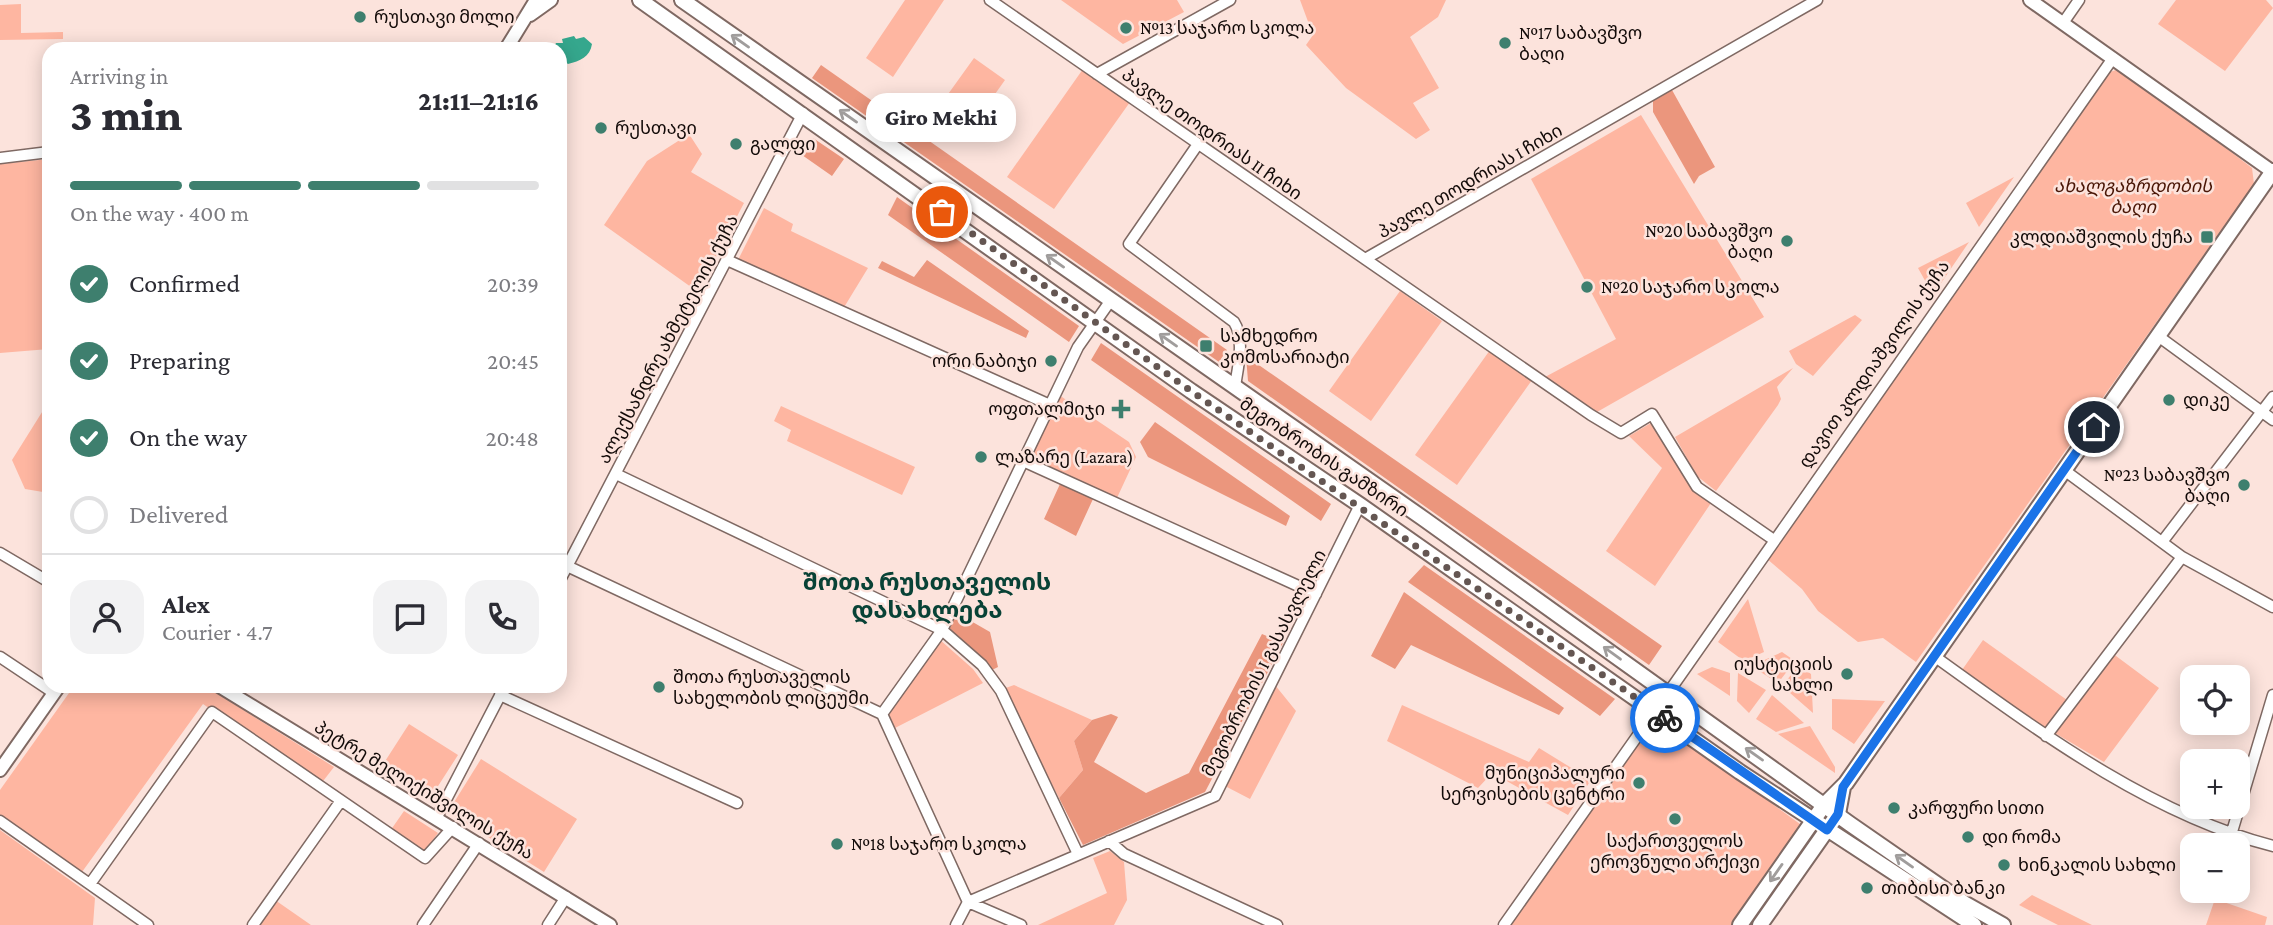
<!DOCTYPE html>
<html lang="en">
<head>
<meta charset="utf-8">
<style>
  :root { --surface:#fff; --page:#f2f2f3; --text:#2b2b33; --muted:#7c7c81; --line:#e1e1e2; --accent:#3e7f6e }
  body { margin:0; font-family:"Crimson Pro","Noto Sans Georgian",serif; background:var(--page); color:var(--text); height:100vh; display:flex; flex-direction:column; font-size:26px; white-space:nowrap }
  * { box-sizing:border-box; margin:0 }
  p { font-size:23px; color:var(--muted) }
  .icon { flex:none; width:38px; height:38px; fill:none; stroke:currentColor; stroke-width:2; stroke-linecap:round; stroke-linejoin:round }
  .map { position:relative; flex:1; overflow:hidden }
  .drawer { position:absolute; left:42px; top:42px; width:525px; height:651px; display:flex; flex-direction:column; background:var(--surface); border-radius:21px; box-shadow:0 4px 18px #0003 }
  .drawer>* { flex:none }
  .controls { position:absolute; left:2180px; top:665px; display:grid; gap:14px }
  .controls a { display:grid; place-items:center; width:70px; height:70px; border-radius:14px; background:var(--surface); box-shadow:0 4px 18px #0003; font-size:35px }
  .pin { position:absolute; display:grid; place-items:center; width:60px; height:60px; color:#fff; margin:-30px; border:4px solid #fff; border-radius:50%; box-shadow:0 2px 7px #0007 }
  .courier { position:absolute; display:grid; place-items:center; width:70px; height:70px; margin:-35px; border:5px solid #1a73e8; border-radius:50%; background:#fff; color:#222; box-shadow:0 2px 9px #0007 }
  .bubble { position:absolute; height:49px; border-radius:21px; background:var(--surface); box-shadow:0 4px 18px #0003; font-size:23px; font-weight:800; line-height:49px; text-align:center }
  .headline em { font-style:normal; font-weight:800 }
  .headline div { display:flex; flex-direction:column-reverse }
  .headline { display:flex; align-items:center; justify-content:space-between; height:119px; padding:0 28px }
  h1 { font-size:46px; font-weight:800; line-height:52px }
  .bar { display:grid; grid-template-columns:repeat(4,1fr); gap:10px 7px; align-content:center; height:84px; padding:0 28px }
  .bar i { height:9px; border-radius:5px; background:var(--line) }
  .bar .current { background:var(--accent) }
  .bar p { grid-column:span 4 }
  .line { display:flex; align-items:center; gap:18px; padding:0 28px; border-top:2px solid var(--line) }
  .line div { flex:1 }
  .round { display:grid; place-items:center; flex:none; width:74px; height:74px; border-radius:21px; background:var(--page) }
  ol { padding:0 28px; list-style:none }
  li { display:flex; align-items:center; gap:21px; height:77px }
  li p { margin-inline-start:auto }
  li .icon { padding:7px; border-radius:50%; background:var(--accent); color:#fff; stroke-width:4 }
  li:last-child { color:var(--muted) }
  li i { width:38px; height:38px; border:4px solid var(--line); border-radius:50% }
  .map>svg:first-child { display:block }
</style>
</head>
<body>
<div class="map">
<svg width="2273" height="925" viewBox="0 0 2273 925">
  <rect width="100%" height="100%" fill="#fce3dc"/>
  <path fill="#feb6a1" d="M905,0H944L893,77L866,58Z
    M1061,0H1177L1184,12L1123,44Z
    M1300,0H1446L1438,17L1410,37L1439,88L1413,103L1430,130L1416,139L1346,88L1306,45L1313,35Z
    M2176,0H2266L2273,8L2225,71L2158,24Z
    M21,4V33L63,32V39L0,40V5Z
    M974,58L1005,80L978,118L946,97Z
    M2122,68L2252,168L2254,184L1916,662L1883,638L1858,642L1818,611L1802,589L1766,558L2107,73Z
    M1083,69L1130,102L1054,209L1007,177Z
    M1641,115L1764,317L1597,412L1545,377L1616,339L1531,179Z
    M689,134L702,154L691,172L744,203L698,292L604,225L647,161Z
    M49,159V349L0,353V164Z
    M2014,177L1979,227L1966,203Z
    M764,208L793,224L791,231L868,268L843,309L737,262Z
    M1969,242L1933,295L1918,268Z
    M1400,291L1442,321L1371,421L1329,391Z
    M1855,315L1862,320L1813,376L1796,364L1789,351Z
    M1490,350L1532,380L1457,485L1415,455Z
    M1793,368L1777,387L1781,399L1778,405L1716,491L1697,476L1675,437Z
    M1059,395L1129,442L1136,457L1116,500L1028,460Z
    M49,401V493L25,489L12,460Z
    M781,406L915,467L902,495L787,441L791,430L774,421Z
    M1651,423L1692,488L1711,503L1655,586L1606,551L1662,468L1629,436Z
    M1748,599L1764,652L1744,661L1718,642Z
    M939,639L973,669L983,683L893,729L886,713Z
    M1983,640L2067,700L2045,729L1962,670Z
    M1782,652L1795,661L1778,683L1751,666Z
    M2112,653L2159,688L2104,762L2053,732Z
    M1799,665L1811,674L1813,713L1782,686Z
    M1712,667L1730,673V696L1697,674Z
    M1738,673L1766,690L1749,713L1737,701Z
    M1014,685L1092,720L1074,741L1083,770L1059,798L1003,689Z
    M1275,685L1296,711L1250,799L1225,786Z
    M74,686H205L334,767L320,785L203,704L82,872L0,816V790Z
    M1772,695L1804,723L1776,732L1756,719Z
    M1832,699L1885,701L1854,744L1832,729Z
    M1402,705L1529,762L1539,748L1591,780L1568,815L1492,773L1478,788L1387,741Z
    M1661,722L1804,827L1734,925H1509L1654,723Z
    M409,724L458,755L431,797L382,766Z
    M1810,726L1835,767V773L1778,734Z
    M481,759L577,819L544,872L448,812Z
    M404,811L438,833L422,855L388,834Z
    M0,830L95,898L93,925H0Z
    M1110,851L1124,862L1127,900L1114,925H1038L1107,893L1093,858Z
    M2032,895L2092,925H2058L2019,905Z
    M2215,899L2267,917L2265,925H2206Z
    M275,900L311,925H257Z"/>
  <path fill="#eb967d" d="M821,65L1227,350L1219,362L812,78Z
    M1672,90L1715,167L1699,176L1694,184L1653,112V100Z
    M813,138L844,159L832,176L802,155Z
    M897,197L1079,326L1069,342L888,215Z
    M927,260L1029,331L1026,338L878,268L882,261L914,277Z
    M1101,343L1331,504L1321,521L1091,360Z
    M1246,356L1662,646L1649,665L1248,381Z
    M1155,422L1290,516L1286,526L1148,457L1140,442Z
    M1060,484L1093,499L1076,536L1044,519Z
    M1424,565L1615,699L1600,716L1408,582Z
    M1404,592L1564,708L1559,715L1411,645L1395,669L1371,656Z
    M957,613L990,632L998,667L990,671L948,631Z
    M1262,634L1283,643L1205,792L1083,845L1059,798L1083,770L1074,741L1092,720L1111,714L1118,717L1094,762L1146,793L1189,773Z"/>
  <path fill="#35a78d" d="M574,36L576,39L584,37L592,44C590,57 580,61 568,64L560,58V49H553L556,43H563L562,39Z"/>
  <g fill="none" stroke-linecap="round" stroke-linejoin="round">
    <g stroke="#7f6963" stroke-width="13">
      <path id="minor" d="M990,0L1591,415L1621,433L1652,414L1697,487L1774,540
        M2063,23L2079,0
        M1097,74L1230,0
        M1198,144L1129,244L1234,322C1245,339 1238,367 1235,386
        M0,158L49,152
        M1365,259L1817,0
        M727,260L1050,405
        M2158,336L2273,420
        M1023,461L1316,594
        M2064,470L2182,557L2273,607
        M616,474L942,630L982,665L1001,691L1078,854
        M2162,542L2273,397
        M0,553L49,582
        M567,566L882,714
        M560,580L803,113
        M1934,656C2037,730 2149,814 2273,846
        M0,657L54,693
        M1668,693L2113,58
        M500,695L737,803
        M882,714L942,630L1078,347L1111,300
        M882,714L968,902L1021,925
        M2046,736L2182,557
        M437,817L505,686
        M0,821L148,925
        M2231,835L2273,695
        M1109,841L1124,854L1277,925
        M90,884L212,712L425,858L453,827
        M253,925L340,802
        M423,925L479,843
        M548,925L566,897
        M956,925L968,902L1215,796L1360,505
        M1504,925L1655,711"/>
    </g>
    <g stroke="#7f6963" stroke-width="16">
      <path id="tertiary" d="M2030,0L2273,172
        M530,15L551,0
        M506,49L536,0
        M219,686L610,925
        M0,770L59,686"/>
    </g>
    <g stroke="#7f6963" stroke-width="18">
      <path id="secondary" d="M1740,925L1824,805L1846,783L2273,171
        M1760,925L1838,814L1843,787"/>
    </g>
    <g stroke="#7f6963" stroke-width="18">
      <path id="primary" d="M640,0L1191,391L1360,505L1740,772L1974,925
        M682,0L1424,519L1850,824L1964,903L2003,925"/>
    </g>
    <use href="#minor" stroke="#fff" stroke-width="10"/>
    <use href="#tertiary" stroke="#fff" stroke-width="12"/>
    <use href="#secondary" stroke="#fff" stroke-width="14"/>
    <use href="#primary" stroke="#fff" stroke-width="14"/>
  </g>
  <defs><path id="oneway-shaft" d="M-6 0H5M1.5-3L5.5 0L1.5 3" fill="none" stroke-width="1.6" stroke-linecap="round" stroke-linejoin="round" transform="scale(1.75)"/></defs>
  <g stroke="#a09d9c">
    <use href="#oneway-shaft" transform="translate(740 41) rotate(-145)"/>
    <use href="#oneway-shaft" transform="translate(848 116) rotate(-145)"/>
    <use href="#oneway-shaft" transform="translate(1055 261) rotate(-145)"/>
    <use href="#oneway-shaft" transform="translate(1168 340) rotate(-145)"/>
    <use href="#oneway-shaft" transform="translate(1612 653) rotate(-144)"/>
    <use href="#oneway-shaft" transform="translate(1754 754) rotate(-145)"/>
    <use href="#oneway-shaft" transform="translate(1904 861) rotate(-145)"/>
    <use href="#oneway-shaft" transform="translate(1776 873) rotate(125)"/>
  </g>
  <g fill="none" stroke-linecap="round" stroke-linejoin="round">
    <path stroke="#645652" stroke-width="7" stroke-dasharray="0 12.6" d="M942,212L1191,391L1665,718"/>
    <path stroke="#1a73e8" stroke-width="9" d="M1665,718L1827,830L1838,814L1843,787L2094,427"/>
  </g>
  <g fill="#3e7f6e" stroke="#fce3dc" stroke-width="2.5">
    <circle cx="360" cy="17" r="7"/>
    <circle cx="1126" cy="28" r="7"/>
    <circle cx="1505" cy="43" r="7"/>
    <circle cx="601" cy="128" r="7"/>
    <circle cx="736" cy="144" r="7"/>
    <rect x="2200" y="230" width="14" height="14" rx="3.5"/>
    <circle cx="1787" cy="241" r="7"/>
    <circle cx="1587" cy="287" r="7"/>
    <rect x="1199" y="339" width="14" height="14" rx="3.5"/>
    <circle cx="1051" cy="361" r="7"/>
    <circle cx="2169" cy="400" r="7"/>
    <path d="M1117.5 398.5h7v7h7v7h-7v7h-7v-7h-7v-7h7z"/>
    <circle cx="981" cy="457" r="7"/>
    <circle cx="2244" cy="485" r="7"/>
    <circle cx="1847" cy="674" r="7"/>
    <circle cx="659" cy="687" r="7"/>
    <circle cx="1639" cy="783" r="7"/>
    <circle cx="1894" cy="808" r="7"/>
    <circle cx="1675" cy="819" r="7"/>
    <circle cx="1968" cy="837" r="7"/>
    <circle cx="837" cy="844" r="7"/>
    <circle cx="2004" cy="865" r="7"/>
    <circle cx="1867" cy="888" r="7"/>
  </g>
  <g text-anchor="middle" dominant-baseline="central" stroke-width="5" stroke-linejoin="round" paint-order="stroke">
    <g font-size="18" fill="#120a08" stroke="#fce3dc" text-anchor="start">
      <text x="374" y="17">რუსთავი მოლი</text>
      <text x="1140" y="28">№13 საჯარო სკოლა</text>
      <text x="1519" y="33">№17 საბავშვო<tspan x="1519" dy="21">ბაღი</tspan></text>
      <text x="615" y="128">რუსთავი</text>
      <text x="750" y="144">გალფი</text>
      <text x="1773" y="231" text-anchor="end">№20 საბავშვო<tspan x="1773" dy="21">ბაღი</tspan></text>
      <text x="2193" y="237" text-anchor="end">კლდიაშვილის ქუჩა</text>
      <text x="1601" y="287">№20 საჯარო სკოლა</text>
      <text x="1220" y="336">სამხედრო<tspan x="1220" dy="21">კომოსარიატი</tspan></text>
      <text x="1037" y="361" text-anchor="end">ორი ნაბიჯი</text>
      <text x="2183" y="400">დიკე</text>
      <text x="1105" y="409" text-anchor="end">ოფთალმიჯი</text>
      <text x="995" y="457">ლაზარე (Lazara)</text>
      <text x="2230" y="475" text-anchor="end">№23 საბავშვო<tspan x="2230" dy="21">ბაღი</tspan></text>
      <text x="1833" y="664" text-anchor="end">იუსტიციის<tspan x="1833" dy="21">სახლი</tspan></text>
      <text x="673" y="677">შოთა რუსთაველის<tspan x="673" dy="21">სახელობის ლიცეუმი</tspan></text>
      <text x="1625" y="773" text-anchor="end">მუნიციპალური<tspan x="1625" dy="21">სერვისების ცენტრი</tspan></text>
      <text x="1908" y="808">კარფური სითი</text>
      <text x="1982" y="837">დი რომა</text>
      <text x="1675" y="841" text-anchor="middle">საქართველოს<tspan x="1675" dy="21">ეროვნული არქივი</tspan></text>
      <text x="851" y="844">№18 საჯარო სკოლა</text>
      <text x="2018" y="865">ხინკალის სახლი</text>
      <text x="1881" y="888">თიბისი ბანკი</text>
    </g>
    <g font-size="18" fill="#120a08" stroke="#fce3dc">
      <text transform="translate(1212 134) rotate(35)">პავლე თოდრიას II ჩიხი</text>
      <text transform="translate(1470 181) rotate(-30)">პავლე თოდრიას I ჩიხი</text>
      <text transform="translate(668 339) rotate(-62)">ალექსანდრე ახმეტელის ქუჩა</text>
      <text transform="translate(1874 364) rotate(-55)">დავით კლდიაშვილის ქუჩა</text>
      <text transform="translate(1324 457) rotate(34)">მეგობრობის გამზირი</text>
      <text transform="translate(1264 663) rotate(-63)">მეგობრობის I გასასვლელი</text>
      <text transform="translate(424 790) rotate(31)">პეტრე მელიქიშვილის ქუჩა</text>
    </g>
    <g font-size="18" font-style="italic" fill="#491505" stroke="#fce3dc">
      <text x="2133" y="186">ახალგაზრდობის<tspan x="2133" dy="21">ბაღი</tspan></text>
    </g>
    <g font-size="24" font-weight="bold" fill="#084236" stroke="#fce3dc">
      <text x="927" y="581">შოთა რუსთაველის<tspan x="927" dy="28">დასახლება</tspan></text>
    </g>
  </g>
</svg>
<div class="controls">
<a><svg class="icon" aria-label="locate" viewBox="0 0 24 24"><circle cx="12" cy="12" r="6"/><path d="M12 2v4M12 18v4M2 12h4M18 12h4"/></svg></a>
<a>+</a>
<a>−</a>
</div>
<div class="pin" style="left:942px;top:212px;background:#ea580c"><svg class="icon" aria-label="bag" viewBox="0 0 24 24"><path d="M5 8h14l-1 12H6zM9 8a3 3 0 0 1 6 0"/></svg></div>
<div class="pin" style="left:2094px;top:427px;background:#1f2937"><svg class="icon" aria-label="home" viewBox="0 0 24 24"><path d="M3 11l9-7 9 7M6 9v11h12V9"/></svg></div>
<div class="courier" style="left:1665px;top:718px"><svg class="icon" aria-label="bike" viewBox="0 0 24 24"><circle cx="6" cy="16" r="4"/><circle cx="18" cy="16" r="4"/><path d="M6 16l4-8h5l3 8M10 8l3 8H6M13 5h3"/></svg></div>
<div class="bubble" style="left:866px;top:93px;width:150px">Giro Mekhi</div>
<section class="drawer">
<div class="headline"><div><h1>3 min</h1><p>Arriving in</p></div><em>21:11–21:16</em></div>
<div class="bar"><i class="current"></i><i class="current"></i><i class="current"></i><i></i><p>On the way · 400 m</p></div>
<ol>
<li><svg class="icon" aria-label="check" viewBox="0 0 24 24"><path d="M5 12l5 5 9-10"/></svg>Confirmed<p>20:39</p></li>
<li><svg class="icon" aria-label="check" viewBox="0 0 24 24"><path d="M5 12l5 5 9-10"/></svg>Preparing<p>20:45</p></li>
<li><svg class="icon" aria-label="check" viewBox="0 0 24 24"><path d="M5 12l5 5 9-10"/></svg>On the way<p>20:48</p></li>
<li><i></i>Delivered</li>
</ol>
<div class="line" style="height:126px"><a class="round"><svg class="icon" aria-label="person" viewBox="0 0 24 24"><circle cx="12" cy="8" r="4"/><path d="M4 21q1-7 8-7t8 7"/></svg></a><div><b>Alex</b><p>Courier · 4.7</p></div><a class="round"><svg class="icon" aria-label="chat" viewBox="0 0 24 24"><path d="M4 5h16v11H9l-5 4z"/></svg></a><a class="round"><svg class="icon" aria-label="phone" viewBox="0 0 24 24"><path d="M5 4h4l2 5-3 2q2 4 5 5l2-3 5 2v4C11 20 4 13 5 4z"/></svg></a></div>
</section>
</div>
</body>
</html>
